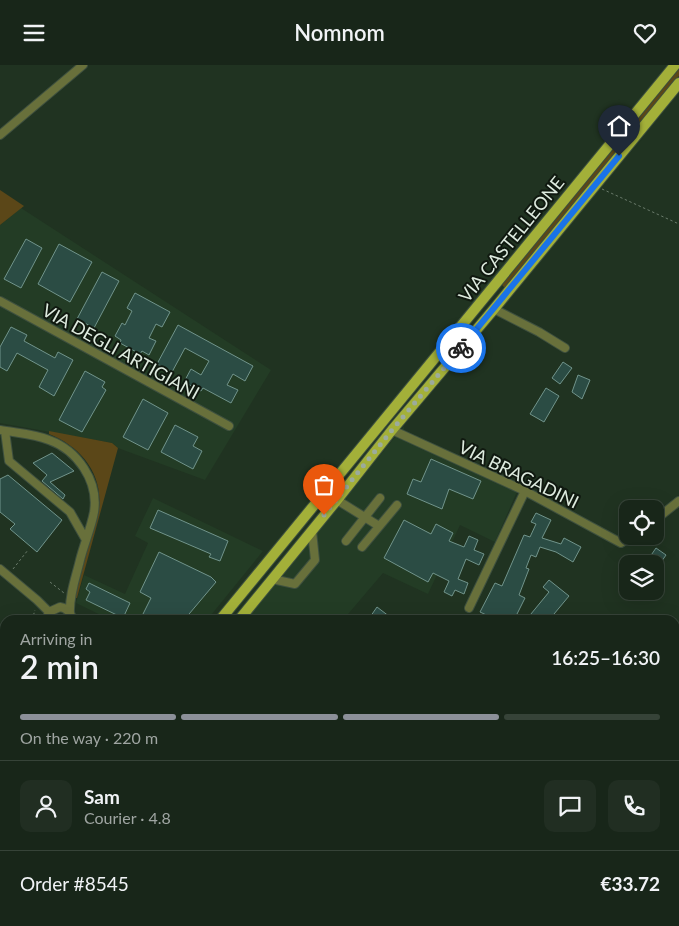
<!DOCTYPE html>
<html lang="en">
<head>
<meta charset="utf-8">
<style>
  :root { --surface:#182619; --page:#212e22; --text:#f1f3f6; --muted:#9fa5a2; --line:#364338; --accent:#8c9099 }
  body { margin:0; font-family:Lato,sans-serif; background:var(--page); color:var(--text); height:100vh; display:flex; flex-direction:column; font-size:19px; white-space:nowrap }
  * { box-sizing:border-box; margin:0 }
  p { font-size:16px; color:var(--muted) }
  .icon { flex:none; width:28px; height:28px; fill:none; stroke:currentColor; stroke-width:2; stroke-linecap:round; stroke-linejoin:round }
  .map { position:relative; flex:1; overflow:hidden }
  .drawer { position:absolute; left:0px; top:550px; width:680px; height:311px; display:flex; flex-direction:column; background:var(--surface); border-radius:15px 15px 0 0; box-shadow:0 5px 20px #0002,0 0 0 1px var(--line) }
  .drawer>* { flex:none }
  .controls { position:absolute; left:619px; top:435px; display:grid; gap:10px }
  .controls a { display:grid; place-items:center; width:45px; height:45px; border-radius:10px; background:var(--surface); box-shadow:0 5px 20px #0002,0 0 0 1px var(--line); font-size:25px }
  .pin { position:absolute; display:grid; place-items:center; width:42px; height:42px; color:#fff; margin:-51px -21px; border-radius:50% 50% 50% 0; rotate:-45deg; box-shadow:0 0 5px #0007 }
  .pin .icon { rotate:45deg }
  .courier { position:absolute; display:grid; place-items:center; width:50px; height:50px; margin:-25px; border:4px solid #1a73e8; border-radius:50%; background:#fff; color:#222; box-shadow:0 1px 6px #0007 }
  .overview em { font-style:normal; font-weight:600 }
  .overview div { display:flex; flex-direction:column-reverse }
  .overview { display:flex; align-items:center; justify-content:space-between; height:85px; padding:0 20px }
  h1 { font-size:32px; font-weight:600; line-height:38px }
  .bar { display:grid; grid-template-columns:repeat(4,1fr); gap:8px 5px; align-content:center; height:60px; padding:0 20px }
  .bar i { height:6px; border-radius:4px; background:var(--line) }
  .bar .selected { background:var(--accent) }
  .bar p { grid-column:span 4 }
  .line { display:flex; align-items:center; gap:12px; padding:0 20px; border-top:1px solid var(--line) }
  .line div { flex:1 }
  .round { display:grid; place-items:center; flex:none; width:52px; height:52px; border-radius:10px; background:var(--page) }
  header { display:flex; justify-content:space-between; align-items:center; height:65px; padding:0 20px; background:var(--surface); font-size:22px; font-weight:600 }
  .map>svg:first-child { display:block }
</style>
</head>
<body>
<header><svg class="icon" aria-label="menu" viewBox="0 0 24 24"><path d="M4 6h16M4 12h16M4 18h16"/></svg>Nomnom<svg class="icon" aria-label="heart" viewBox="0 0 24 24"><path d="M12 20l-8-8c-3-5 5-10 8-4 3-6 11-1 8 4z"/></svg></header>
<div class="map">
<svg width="679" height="861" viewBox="0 0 679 861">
  <rect width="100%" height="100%" fill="#203321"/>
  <path fill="#233c25" d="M21,143L271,305L205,415L126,386L118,383L112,378L0,358V160Z
    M404,361V366L409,370L519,422L495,477L460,460L428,529L383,508L343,555H246Z
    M153,433L263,486L207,555H111L76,538L84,510L125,529L148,478L135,471Z"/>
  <path fill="#5b4718" d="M679,4V11L505,223L502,220Z
    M0,125L24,141L0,160Z
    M49,366L112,378L118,383L77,533H75C79,515 84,498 89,480C92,468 98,455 99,443C103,408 80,381 49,369Z
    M0,750L4,751L3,758L5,780V813L0,819Z
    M269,856H346L353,861H266Z"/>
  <path fill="#2b4c44" stroke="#71948b" d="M26,174L42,183L21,223L4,214Z
    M59,179L92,197L70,237L38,219Z
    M102,207L119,216L94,263L77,254Z
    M135,228L170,247L162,262L156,259L149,273L156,276L149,290L142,286L140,289L120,278L121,275L115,271L122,258L125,260L132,246L127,243Z
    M178,260L253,301L245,316L233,309L227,320L238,325L231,338L203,323L201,326L184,317L191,304L201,310L209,296L185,283L172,307L157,299Z
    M11,262L27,270L24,276L55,293L58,287L73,295L54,331L39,322L48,305L17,288L7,306L0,302V282Z
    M563,297L572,303L560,319L552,313Z
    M85,306L105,317L102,322L106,325L82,367L59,355Z
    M578,310L590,315L582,334L572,327Z
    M546,323L559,331L544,357L530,349Z
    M143,334L168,348L148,385L123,372Z
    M175,360L198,372L193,381L202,386L193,404L161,387Z
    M52,388L74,406L50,417L65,430L63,434L42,416L47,410L33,398Z
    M431,394L481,416L473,434L449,424L442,444L407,429L413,414L421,417Z
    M8,410L62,455L37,487L10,464L15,459L0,447V414Z
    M158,445L228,476L220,496L209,492L211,489L150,463Z
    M536,448L551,455L542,473L561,479L564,473L581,482L573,497L556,487L540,482L536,492L531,490L526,503L529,504L519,530L525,533L514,555H497L480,547L495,518L502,521L524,470L530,472L536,459L531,457Z
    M404,455L431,469L436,459L453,468L449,476L464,482L469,471L478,475L474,485L484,489L479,500L466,494L458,514L468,518L464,529L455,525L452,531L444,527L449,516L433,508L428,517L384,493Z
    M656,483L666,490L655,506V499H645Z
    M159,487L211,512L216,517L184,555H140L151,533L140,527Z
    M549,515L569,531L549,555H526L549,527L543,522Z
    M89,518L130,538L123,553L86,535L90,527L86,524Z
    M377,542L394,555H368Z"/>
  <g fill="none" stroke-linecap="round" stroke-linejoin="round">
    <g stroke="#3e503f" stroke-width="10">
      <path id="minor" d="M0,70L83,0
        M0,236L229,361
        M494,244L539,267L565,283
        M0,365C16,368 34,369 49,375C77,385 99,416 94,447C91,463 84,479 80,495C76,512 69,530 70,548
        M392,365L525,426L621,478L632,471
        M5,366L9,396L70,447L86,475
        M337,435L379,461
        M655,455L679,436
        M346,476L380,433
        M362,482L397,440
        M0,504L37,535L49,547
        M272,514L295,519L315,495L312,466
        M469,543L525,426
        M46,555L49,547L60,542C67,543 71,547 72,555
        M0,580L5,584
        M393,856L397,861
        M401,856L406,861
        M460,856L461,861
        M473,861L516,856"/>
    </g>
    <g stroke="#3e503f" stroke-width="12">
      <path id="major" d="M220,555L675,0
        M239,555L337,435L392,365L494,244L679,18
        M0,826L5,820
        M0,846L5,840"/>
    </g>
    <path stroke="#6a7b6b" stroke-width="1" stroke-dasharray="2.5 2.5" stroke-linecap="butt" d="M602,124L679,159
      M13,504L28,485
      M50,517L64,528
      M32,555L35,545
      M1,590L5,599
      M0,617L5,608
      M0,623H5
      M0,629L5,634
      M0,633L5,637
      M0,651L5,652
      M0,654L5,658
      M5,753V766
      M379,856L384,861
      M413,856L418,861
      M114,861L117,856"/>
    <use href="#minor" stroke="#68703b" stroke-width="8"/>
    <use href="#major" stroke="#a3b039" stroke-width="10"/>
  </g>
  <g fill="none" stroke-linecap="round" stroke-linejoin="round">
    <path stroke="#9cab9c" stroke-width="5" stroke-dasharray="0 9" d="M324,450L392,365L461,283"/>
    <path stroke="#1a73e8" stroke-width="6" d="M461,283L619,91"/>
  </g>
  <g text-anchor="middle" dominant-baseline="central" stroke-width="4" stroke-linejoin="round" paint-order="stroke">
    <g font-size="18" fill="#deebdf" stroke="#101910">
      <text transform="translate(511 174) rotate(-51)">VIA CASTELLEONE</text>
      <text transform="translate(121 286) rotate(29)">VIA DEGLI ARTIGIANI</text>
      <text transform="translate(519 409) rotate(26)">VIA BRAGADINI</text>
    </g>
  </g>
</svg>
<div class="controls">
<a><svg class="icon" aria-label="locate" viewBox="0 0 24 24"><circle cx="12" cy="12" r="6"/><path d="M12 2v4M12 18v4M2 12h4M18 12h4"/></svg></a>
<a><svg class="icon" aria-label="layers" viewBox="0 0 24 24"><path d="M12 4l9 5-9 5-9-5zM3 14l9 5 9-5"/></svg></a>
</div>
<div class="pin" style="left:324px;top:450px;background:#ea580c"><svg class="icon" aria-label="bag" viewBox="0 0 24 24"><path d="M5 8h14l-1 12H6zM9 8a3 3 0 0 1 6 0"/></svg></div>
<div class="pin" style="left:619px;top:91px;background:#1f2937"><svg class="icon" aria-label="home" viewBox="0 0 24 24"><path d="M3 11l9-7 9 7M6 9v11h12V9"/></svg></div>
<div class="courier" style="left:461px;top:283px"><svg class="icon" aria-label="bike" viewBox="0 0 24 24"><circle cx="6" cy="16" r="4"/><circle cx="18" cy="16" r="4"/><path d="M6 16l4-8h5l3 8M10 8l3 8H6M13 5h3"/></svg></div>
<section class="drawer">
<div class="overview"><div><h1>2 min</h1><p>Arriving in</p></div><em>16:25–16:30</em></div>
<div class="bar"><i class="selected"></i><i class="selected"></i><i class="selected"></i><i></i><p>On the way · 220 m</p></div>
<div class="line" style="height:90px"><a class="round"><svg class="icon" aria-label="person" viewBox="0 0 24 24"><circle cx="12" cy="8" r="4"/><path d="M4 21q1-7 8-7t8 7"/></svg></a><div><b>Sam</b><p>Courier · 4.8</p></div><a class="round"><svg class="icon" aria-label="chat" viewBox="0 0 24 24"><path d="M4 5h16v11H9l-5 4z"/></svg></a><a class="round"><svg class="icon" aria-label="phone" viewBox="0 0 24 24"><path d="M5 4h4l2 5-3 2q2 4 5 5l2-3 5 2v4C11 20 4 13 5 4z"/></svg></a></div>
<div class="line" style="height:65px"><div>Order #8545</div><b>€33.72</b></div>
</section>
</div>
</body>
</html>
